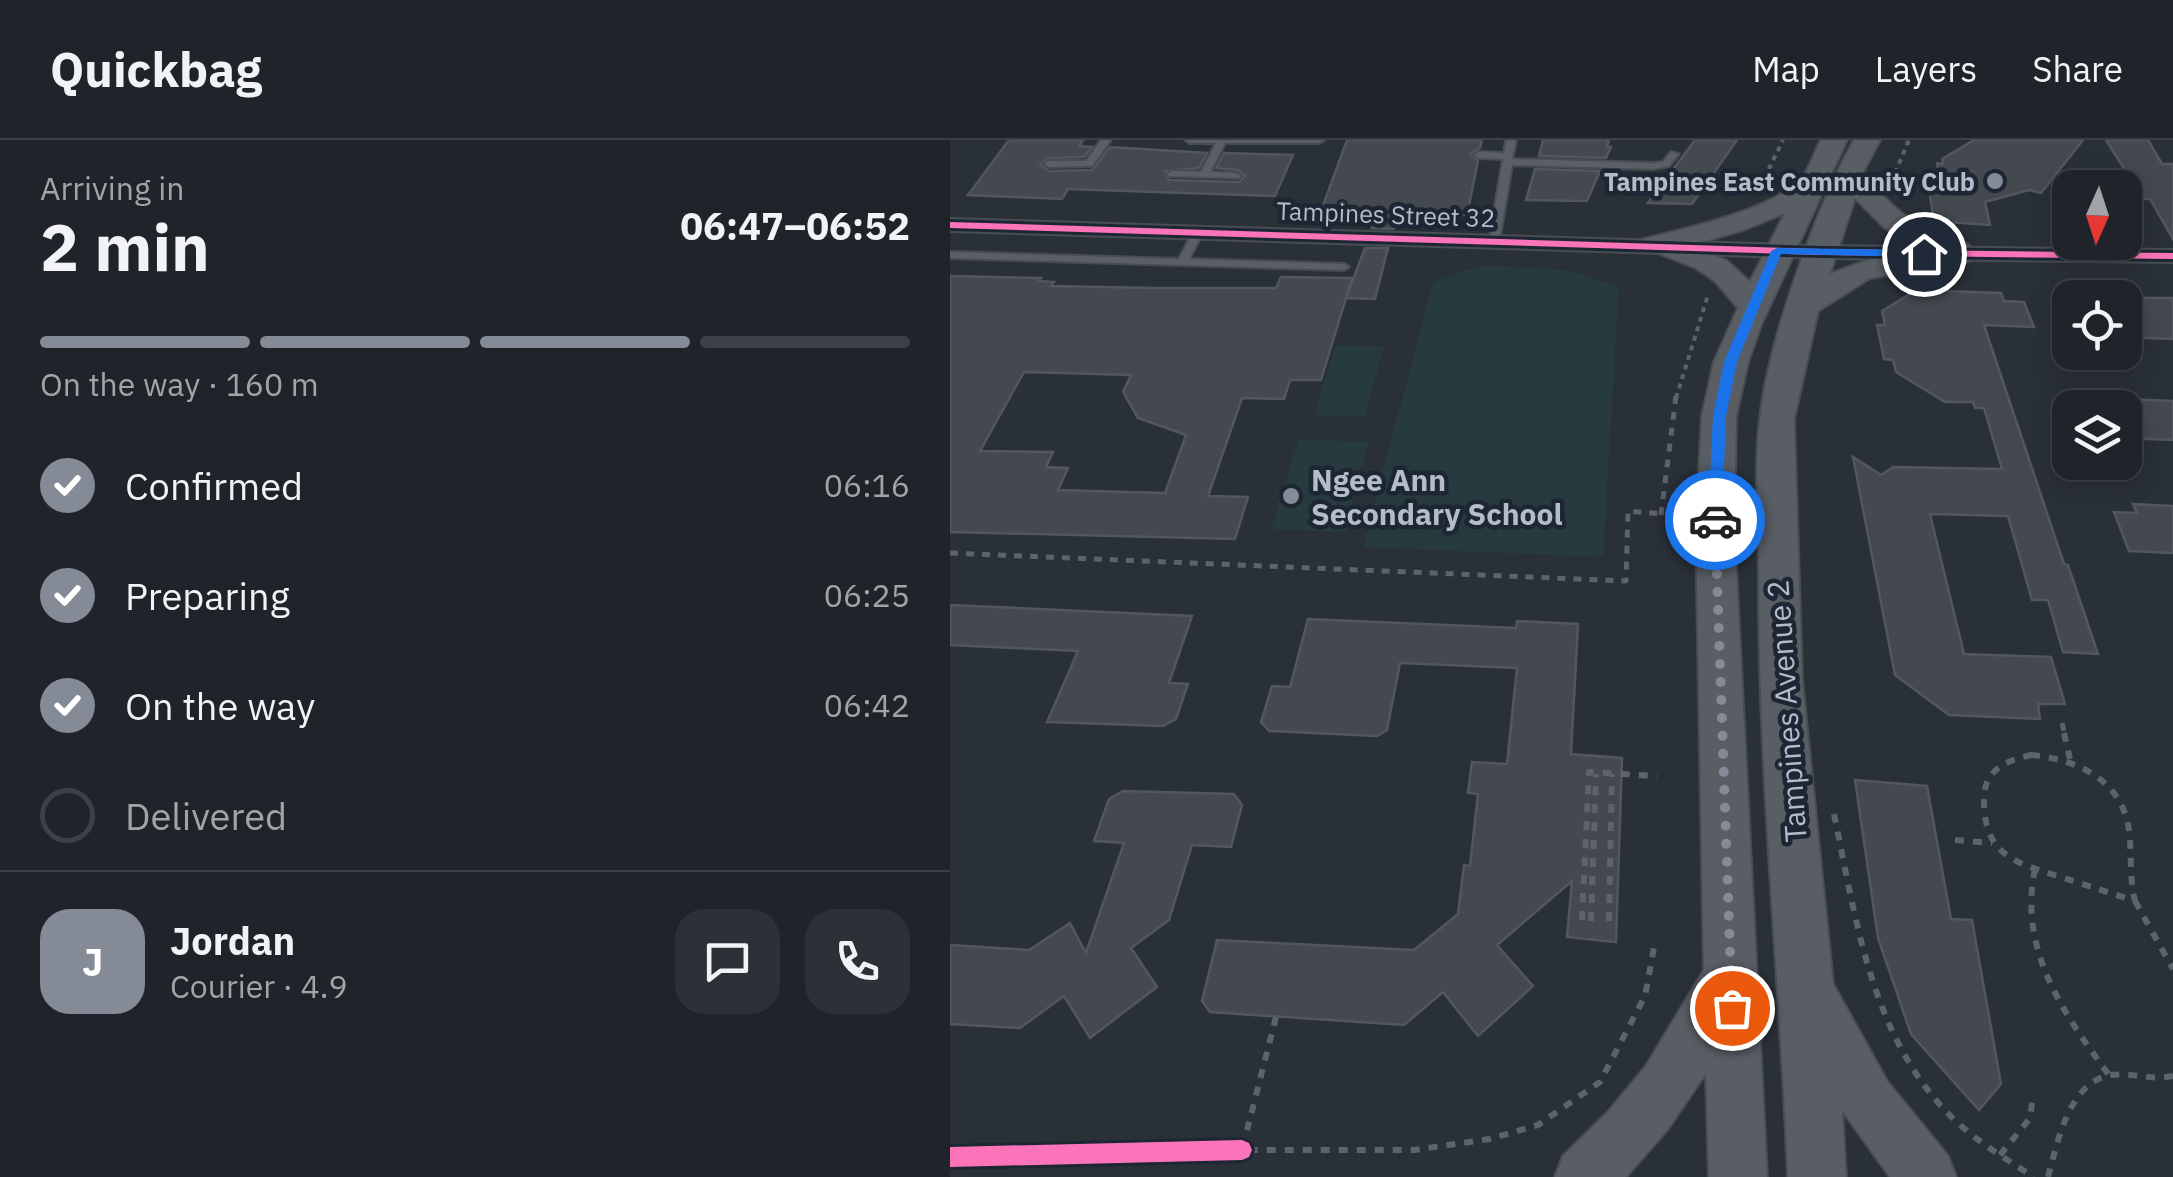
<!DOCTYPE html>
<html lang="en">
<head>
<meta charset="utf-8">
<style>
  :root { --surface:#20242a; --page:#2d3036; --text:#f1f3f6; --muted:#a2a4a8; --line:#3d4147; --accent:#848b96 }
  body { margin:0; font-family:"IBM Plex Sans",sans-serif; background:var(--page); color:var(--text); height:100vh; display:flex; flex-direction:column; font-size:38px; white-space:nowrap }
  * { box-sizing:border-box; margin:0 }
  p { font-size:32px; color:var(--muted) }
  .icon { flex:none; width:55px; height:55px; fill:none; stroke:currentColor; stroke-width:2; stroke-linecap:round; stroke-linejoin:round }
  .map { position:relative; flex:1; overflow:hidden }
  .panel { display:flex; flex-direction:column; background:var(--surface); width:950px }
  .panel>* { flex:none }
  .needle { width:65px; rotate:183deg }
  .tools { position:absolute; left:1102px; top:30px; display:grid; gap:20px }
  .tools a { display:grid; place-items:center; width:90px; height:90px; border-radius:20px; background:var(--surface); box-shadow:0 5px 25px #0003,0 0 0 2px var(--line); font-size:50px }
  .pin { position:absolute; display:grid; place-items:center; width:85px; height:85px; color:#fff; margin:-42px; border:5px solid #fff; border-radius:50%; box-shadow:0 2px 10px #0007 }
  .courier { position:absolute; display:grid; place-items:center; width:100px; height:100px; margin:-50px; border:8px solid #1a73e8; border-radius:50%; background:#fff; color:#222; box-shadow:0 2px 12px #0007 }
  .head em { font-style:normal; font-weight:700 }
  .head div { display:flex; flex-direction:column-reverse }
  .head { display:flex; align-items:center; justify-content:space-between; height:170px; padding:0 40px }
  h1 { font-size:65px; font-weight:700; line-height:75px }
  .bar { display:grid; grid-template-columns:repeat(4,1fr); gap:15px 10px; align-content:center; height:120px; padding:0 40px }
  .bar i { height:12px; border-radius:8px; background:var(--line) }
  .bar .on { background:var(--accent) }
  .bar p { grid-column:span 4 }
  .line { display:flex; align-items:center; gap:25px; padding:0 40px; border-top:2px solid var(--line) }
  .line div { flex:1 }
  .round { display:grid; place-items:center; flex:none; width:105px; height:105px; border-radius:30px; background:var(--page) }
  ol { padding:0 40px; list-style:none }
  li { display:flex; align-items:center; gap:30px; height:110px }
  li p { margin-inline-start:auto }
  li .icon { padding:10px; border-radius:50%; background:var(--accent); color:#fff; stroke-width:4 }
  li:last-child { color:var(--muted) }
  li i { width:55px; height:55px; border:5px solid var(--line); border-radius:50% }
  header { display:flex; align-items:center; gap:60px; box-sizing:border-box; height:140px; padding:0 50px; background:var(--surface); border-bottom:2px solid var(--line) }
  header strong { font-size:48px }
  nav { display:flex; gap:55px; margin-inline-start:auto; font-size:35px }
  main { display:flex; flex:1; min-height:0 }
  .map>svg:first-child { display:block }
</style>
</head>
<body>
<header>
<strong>Quickbag</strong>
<nav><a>Map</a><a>Layers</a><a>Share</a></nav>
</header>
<main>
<section class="panel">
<div class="head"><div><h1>2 min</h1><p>Arriving in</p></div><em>06:47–06:52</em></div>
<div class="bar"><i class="on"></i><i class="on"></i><i class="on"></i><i></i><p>On the way · 160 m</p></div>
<ol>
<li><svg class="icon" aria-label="check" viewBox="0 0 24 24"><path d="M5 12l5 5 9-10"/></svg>Confirmed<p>06:16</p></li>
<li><svg class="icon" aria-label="check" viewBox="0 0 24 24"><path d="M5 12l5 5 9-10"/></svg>Preparing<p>06:25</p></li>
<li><svg class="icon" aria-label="check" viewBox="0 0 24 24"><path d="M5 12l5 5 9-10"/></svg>On the way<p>06:42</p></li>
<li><i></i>Delivered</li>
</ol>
<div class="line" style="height:180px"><b class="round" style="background:var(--accent);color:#fff">J</b><div><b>Jordan</b><p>Courier · 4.9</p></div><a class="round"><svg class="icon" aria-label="chat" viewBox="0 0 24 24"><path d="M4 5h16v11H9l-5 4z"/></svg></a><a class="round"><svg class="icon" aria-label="phone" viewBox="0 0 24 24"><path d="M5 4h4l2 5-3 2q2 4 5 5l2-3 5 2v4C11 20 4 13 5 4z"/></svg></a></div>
</section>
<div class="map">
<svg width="1223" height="1037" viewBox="0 0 1223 1037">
  <rect width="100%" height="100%" fill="#2a3038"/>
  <path fill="#273a3e" d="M531,125L616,130L669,146L653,417L413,407L483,142Z
    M386,205L434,206L415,277L364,275Z
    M349,299L418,302L395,392L321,389Z"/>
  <path fill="#444950" stroke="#52575f" stroke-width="2.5" fill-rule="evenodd" d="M59,0H133L129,6L142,7L134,17L97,18L90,25L99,31L142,30L160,7L257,13L249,28L215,31L219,40L289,42L295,36L288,30L266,28L274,13L343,15L325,56L118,49L112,59L18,55Z
    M397,0H532L530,8L520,14L528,21L517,75L448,73L444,89L422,88L428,72L371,71Z
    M593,0H659L657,7H661L656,18L589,16Z
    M745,0H787L742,64L698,63Z
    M1024,0H1133L1091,53L1079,50L1035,62L1040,85L984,81L979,50L991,51L987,23L993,24L992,19Z
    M1156,0H1198L1212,24H1223V99L1200,59H1193Z
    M585,29L650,31L637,61L576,60Z
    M415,108H438L425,159L396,158Z
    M0,136L91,138L89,141L104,142L101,146L204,148H326L331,137L402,138L371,240H340L334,259L292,258L258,356L298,357L285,399L0,392ZM74,232L181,235L173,252L188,278L236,295L215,353L108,350L118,328L96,327L103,312L30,311Z
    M966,150L1051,153L1054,161L1074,162L1084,187L1034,185L1114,424L1118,425L1148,514L1113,512L1098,460H1082L1058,376L980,374L1014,514L1101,517L1115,564H1088L1090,579L999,575L945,535L903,317L931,335L943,327L1052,329L1034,268H1025L1023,262H995L946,232L943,220L934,219L927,185H935L932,171Z
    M1175,158H1223V199L1175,197Z
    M1175,259L1223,261V300L1175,298Z
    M1183,364L1223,366V413L1179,411L1164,372L1187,373Z
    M0,465L242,476L219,543L238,544L226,579L213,586L97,582L128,511L0,505Z
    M358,479L566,488L567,481L628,484L621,614L672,618L666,802L617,797L622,741L547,805L583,846L528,896L493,852L454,885L260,872L252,861L267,800L464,810L508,774L514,725L520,726L528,654L518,653L522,622L557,624L567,528L450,523L437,590L427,596L319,591L311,582L322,546L340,547Z
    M905,640L977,646L1001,779L1022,780L1051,944L1029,970L961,894L928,798Z
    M173,651L284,654L292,665L281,707L242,705L219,780L181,808L207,847L140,898L114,856L70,888L0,884V805L79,810L120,783L136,813L174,703L144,701L159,659Z"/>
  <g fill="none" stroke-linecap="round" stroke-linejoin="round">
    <g stroke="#484c53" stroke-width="4">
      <path id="service" d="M151,0H161L142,26L99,27L94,24L99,21H136Z
        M235,0H374L369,3H275L260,32L286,33L291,36L289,38L219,36L217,34L222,31L251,32L266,3H240Z
        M556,0H566L562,19L703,23L713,22L721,12L729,14L719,26L703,29L562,25L549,102L544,105L539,102L553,19L529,18L524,15L529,12L554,13Z
        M247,91L252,94L239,119L394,124L399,127L394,130L0,118V112L229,119L242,94Z"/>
    </g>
    <g stroke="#484c53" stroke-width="4">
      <path id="minor" d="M0,79L872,106L1223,110V122L872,118L0,91Z"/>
    </g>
    <g stroke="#484c53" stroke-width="4">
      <path id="secondary" d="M871,0H897L811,185L798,222L786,276L784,388L817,1037H759L756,933L718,989L676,1037H605L613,1016L658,972L696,926L754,830L746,388L752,276L764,222L788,168L765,141L746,128L708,113L690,112L685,106L690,100C730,90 830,69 854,35C861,25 865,11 871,0ZM835,73L800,142L777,121L741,105L793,90Z
        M904,0H930L913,32C928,51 944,70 965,82C985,93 1014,96 1028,114L1023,120L1013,123L920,138L868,171L844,279L852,540L883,844L937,941L998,1016L1006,1037H940L892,970L896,1037H838C830,835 808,633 809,431C809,381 804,329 810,279C818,202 866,68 904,0ZM905,58L935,88L977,109L918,120L880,134Z"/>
    </g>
    <path stroke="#5d636a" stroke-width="4" stroke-dasharray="5 5" stroke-linecap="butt" d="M941,42L959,0
      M810,47L833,0
      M1175,60H1186
      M1179,81H1199
      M726,258L758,155"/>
    <path stroke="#5d636a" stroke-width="5" stroke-dasharray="8 8" stroke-linecap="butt" d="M711,375L726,256
      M0,413L676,441L678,371L724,375
      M1112,583L1115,595"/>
    <path stroke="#5d636a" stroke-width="6" stroke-dasharray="9 9" stroke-linecap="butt" d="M1114,593L1120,619
      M1081,615C1127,619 1172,640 1179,690C1182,714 1179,737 1185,761C1160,753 1136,745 1111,737C1063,722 1033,715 1034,657C1035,629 1058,620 1081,615Z
      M884,674C905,775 920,888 992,967C1018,996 1051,1016 1084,1037
      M1005,700L1042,703
      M1085,729C1068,809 1113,873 1159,935
      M1185,761L1223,829
      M632,780L639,632L707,636
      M641,781L646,634
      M659,781L662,634
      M326,877L292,1010H464L540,999L588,985L650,942L695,856L704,807
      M1050,1015L1080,978L1083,956
      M1098,1037C1107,1004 1119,941 1161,935C1182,932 1202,941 1223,936"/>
    <use href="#service" fill="#5a5e66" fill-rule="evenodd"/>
    <use href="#minor" fill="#5a5e66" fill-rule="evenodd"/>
    <use href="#secondary" fill="#595d64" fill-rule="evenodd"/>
    <g stroke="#1d2633" stroke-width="6">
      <path id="cycleway" d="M0,82L872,109L1223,113V119L872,115L0,88Z
        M292,1000L299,1003L302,1010L299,1017L292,1020L0,1027V1007Z"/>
    </g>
    <use href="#cycleway" fill="#fb73b8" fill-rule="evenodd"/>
  </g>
  <path fill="#1a73e8" d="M827,108L974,110L979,114L974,117L831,114L787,222L776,276L772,380L765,386L758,380L763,276L774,222L821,111Z"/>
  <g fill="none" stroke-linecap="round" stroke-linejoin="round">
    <path stroke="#848b96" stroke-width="10" stroke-dasharray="0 18" d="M765,380L782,868"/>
  </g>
  <g fill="#848b96" stroke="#1d2633" stroke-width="4">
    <circle cx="1045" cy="41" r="10"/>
    <circle cx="341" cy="356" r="10"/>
  </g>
  <g text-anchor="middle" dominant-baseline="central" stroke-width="9" stroke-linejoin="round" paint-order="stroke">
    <g font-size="25" font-weight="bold" fill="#b4bcc9" stroke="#1d2633" text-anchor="end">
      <text x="1025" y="41">Tampines East Community Club</text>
    </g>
    <g font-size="25" fill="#b4bcc9" stroke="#1d2633">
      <text transform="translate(436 74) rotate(2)">Tampines Street 32</text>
    </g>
    <g font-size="30" font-weight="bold" fill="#b4bcc9" stroke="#1d2633" text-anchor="start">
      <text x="361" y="339">Ngee Ann<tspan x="361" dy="34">Secondary School</tspan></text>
    </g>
    <g font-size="30" fill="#b4bcc9" stroke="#1d2633">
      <text transform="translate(836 571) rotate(-94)">Tampines Avenue 2</text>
    </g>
  </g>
</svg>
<div class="tools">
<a><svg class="needle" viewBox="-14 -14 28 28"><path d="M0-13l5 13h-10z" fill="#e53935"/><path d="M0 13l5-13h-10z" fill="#a2a4a8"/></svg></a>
<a><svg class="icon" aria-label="locate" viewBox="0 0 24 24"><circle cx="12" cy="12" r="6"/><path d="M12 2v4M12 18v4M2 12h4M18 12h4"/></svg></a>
<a><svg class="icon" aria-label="layers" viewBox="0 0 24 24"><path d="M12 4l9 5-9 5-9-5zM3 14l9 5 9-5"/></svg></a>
</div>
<div class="pin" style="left:782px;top:868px;background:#ea580c"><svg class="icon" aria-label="bag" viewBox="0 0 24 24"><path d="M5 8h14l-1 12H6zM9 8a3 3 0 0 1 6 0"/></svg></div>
<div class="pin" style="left:974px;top:114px;background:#1f2937"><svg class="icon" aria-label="home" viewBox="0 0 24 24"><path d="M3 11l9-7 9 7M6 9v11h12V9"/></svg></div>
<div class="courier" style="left:765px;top:380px"><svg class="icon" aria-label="car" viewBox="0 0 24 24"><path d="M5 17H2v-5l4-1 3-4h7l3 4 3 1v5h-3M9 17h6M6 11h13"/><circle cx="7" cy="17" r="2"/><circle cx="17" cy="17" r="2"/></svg></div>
</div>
</main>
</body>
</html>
